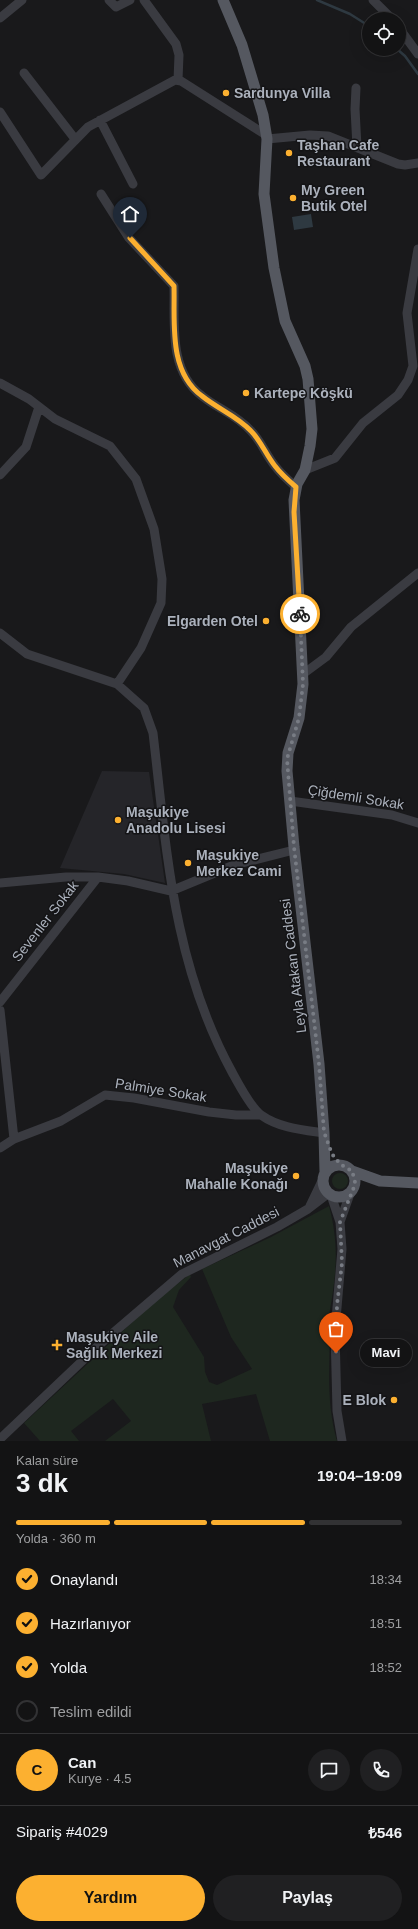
<!DOCTYPE html>
<html lang="tr">
<head>
<meta charset="utf-8">
<style>
  :root { --surface:#131314; --page:#202022; --text:#f1f3f6; --muted:#9d9ea0; --line:#323234; --accent:#fcb030 }
  body { margin:0; font-family:Arial,sans-serif; background:var(--page); color:var(--text); height:100vh; display:flex; flex-direction:column; font-size:15px; white-space:nowrap }
  * { box-sizing:border-box; margin:0 }
  p { font-size:13px; color:var(--muted) }
  .icon { flex:none; width:22px; height:22px; fill:none; stroke:currentColor; stroke-width:2; stroke-linecap:round; stroke-linejoin:round }
  .map { position:relative; height:1441px; overflow:hidden }
  .side { display:flex; flex-direction:column; background:var(--surface); flex:1 }
  .side>* { flex:none }
  .tools { position:absolute; left:362px; top:12px; display:grid; gap:8px }
  .tools a { display:grid; place-items:center; width:44px; height:44px; border-radius:50%; background:var(--surface); box-shadow:0 4px 16px #0002,0 0 0 1px var(--line); font-size:20px }
  .pin { position:absolute; display:grid; place-items:center; width:34px; height:34px; color:#fff; margin:-41px -17px; border-radius:50% 50% 50% 0; rotate:-45deg; box-shadow:0 0 4px #0007 }
  .pin .icon { rotate:45deg }
  .courier { position:absolute; display:grid; place-items:center; width:40px; height:40px; margin:-20px; border:3px solid #fcb030; border-radius:50%; background:#fff; color:#222; box-shadow:0 1px 5px #0007 }
  .bubble { position:absolute; height:28px; border-radius:14px; background:var(--surface); box-shadow:0 4px 16px #0002,0 0 0 1px var(--line); font-size:13px; font-weight:800; line-height:28px; text-align:center }
  .headline em { font-style:normal; font-weight:800 }
  .headline div { display:flex; flex-direction:column-reverse }
  .headline { display:flex; align-items:center; justify-content:space-between; height:68px; padding:0 16px }
  h1 { font-size:26px; font-weight:800; line-height:30px }
  .bar { display:grid; grid-template-columns:repeat(4,1fr); gap:6px 4px; align-content:center; height:48px; padding:0 16px }
  .bar i { height:5px; border-radius:3px; background:var(--line) }
  .bar .active { background:var(--accent) }
  .bar p { grid-column:span 4 }
  .line { display:flex; align-items:center; gap:10px; padding:0 16px; border-top:1px solid var(--line) }
  .line div { flex:1 }
  .round { display:grid; place-items:center; flex:none; width:42px; height:42px; border-radius:21px; background:var(--page) }
  ol { padding:0 16px; list-style:none }
  li { display:flex; align-items:center; gap:12px; height:44px }
  li p { margin-inline-start:auto }
  li .icon { padding:4px; border-radius:50%; background:var(--accent); color:#111; stroke-width:4 }
  li:last-child { color:var(--muted) }
  li i { width:22px; height:22px; border:2px solid var(--line); border-radius:50% }
  .action { display:flex; gap:8px; margin-top:auto; padding:8px 16px }
  .action a { flex:1; height:46px; border-radius:24px; background:var(--accent); color:#111; font-size:16px; font-weight:800; line-height:46px; text-align:center }
  .action a+a { background:var(--page); color:var(--text) }
  .map>svg:first-child { display:block }
</style>
</head>
<body>
<div class="map">
<svg width="418" height="1441" viewBox="0 0 418 1441">
  <rect width="100%" height="100%" fill="#19191b"/>
  <path fill="#252529" d="M102,771L149,772L165,883L124,874L60,868Z"/>
  <path fill="#1e271f" d="M332 1181a8 8 0 1 1 16 0a8 8 0 1 1-16 0Z
    M329,1206C341,1251 335,1282 327,1327L330,1336C329,1371 327,1407 337,1441H270L256,1394L202,1404L211,1441H105L131,1421L113,1399L71,1431L79,1441H40L24,1423L154,1302L190,1274L191,1277L179,1290L173,1307L204,1357L205,1372L209,1382L217,1385L252,1369L231,1337L202,1269L271,1237Z"/>
  <path fill="#2e3941" d="M311,214L313,227L294,230L292,217Z"/>
  <g fill="none" stroke-linecap="round" stroke-linejoin="round">
    <path stroke="#2e3941" stroke-width="2.5" d="M317,0L350,14L369,26
      M397,49L405,56L418,74"/>
    <path stroke="#3a3b41" stroke-width="9" d="M109,0L116,7L130,0
      M144,0L176,44L179,55L178,80
      M373,0L392,19
      M0,18L22,0
      M399,28L418,54
      M24,73L75,139
      M356,88L355,109L357,147
      M0,112L41,175L88,127L175,80L181,81L266,135
      M100,120L133,184
      M267,139L310,135L328,136L398,164L405,165L418,163
      M101,194L129,238L174,286C175,322 168,371 202,396C218,409 237,415 251,431C261,441 266,455 275,466C281,474 289,481 296,487
      M0,383L29,399L55,419L110,446L136,479L154,529L162,579L161,603L141,648L117,684
      M305,470L335,458L363,423L398,395L408,380L413,366L407,313L418,249
      M0,475L26,447L39,407
      M0,633L27,654L117,684L144,708L153,733C167,853 173,964 232,1072C238,1083 251,1108 261,1115C279,1128 303,1130 324,1133
      M303,674L326,657L351,627L418,573
      M290,801L392,815L418,823
      M0,883L66,877H98L128,881L171,891L234,865L294,850
      M0,1002L98,877
      M0,1010L14,1139
      M0,1148L14,1139L61,1121L105,1095L134,1098L209,1112L236,1115H260
      M331,1195L340,1222L342,1249L335,1331L337,1411L342,1441
      M310,1206L322,1181
      M340,1222L351,1191
      M0,1439L99,1345L182,1274L277,1227L308,1209L329,1193"/>
    <path stroke="#555860" stroke-width="11" d="M223,0L242,45L263,115L267,139L264,194L274,268L285,321L305,366L308,379L312,429L310,446L305,470L297,484L294,500L303,684L299,718L288,753L287,771L294,847L319,1064L324,1133L325,1172
      M323 1181a16 16 0 1 1 32 0a16 16 0 1 1-32 0Z
      M352,1171L380,1181L418,1183"/>
  </g>
  <g fill="none" stroke-linecap="round" stroke-linejoin="round">
    <path stroke="#787c84" stroke-width="4" stroke-dasharray="0 7.2" d="M300,614L303,684L299,718L287,759L294,847L319,1064L324,1132L332,1154L340,1164L352,1171L355,1181L354,1187L340,1222L342,1263L337,1305L336,1353"/>
    <path stroke="#fcb030" stroke-width="5" d="M130,238L174,286C175,322 168,371 202,396C218,409 237,416 251,431C261,441 266,455 275,466C281,474 289,481 296,487L294,512L300,614"/>
  </g>
  <g fill="#fcb030" stroke="#141416" stroke-width="1.5">
    <circle cx="226" cy="93" r="4"/>
    <circle cx="289" cy="153" r="4"/>
    <circle cx="293" cy="198" r="4"/>
    <circle cx="246" cy="393" r="4"/>
    <circle cx="266" cy="621" r="4"/>
    <circle cx="118" cy="820" r="4"/>
    <circle cx="188" cy="863" r="4"/>
    <circle cx="296" cy="1176" r="4"/>
    <path d="M55 1339h4v4h4v4h-4v4h-4v-4h-4v-4h4z"/>
    <circle cx="394" cy="1400" r="4"/>
  </g>
  <g text-anchor="middle" dominant-baseline="central" stroke-width="3" stroke-linejoin="round" paint-order="stroke">
    <g font-size="14" font-weight="bold" fill="#abb1bc" stroke="#141416" text-anchor="start">
      <text x="234" y="93">Sardunya Villa</text>
      <text x="297" y="145">Taşhan Cafe<tspan x="297" dy="16">Restaurant</tspan></text>
      <text x="301" y="190">My Green<tspan x="301" dy="16">Butik Otel</tspan></text>
      <text x="254" y="393">Kartepe Köşkü</text>
      <text x="258" y="621" text-anchor="end">Elgarden Otel</text>
      <text x="126" y="812">Maşukiye<tspan x="126" dy="16">Anadolu Lisesi</tspan></text>
      <text x="196" y="855">Maşukiye<tspan x="196" dy="16">Merkez Cami</tspan></text>
      <text x="288" y="1168" text-anchor="end">Maşukiye<tspan x="288" dy="16">Mahalle Konağı</tspan></text>
      <text x="66" y="1337">Maşukiye Aile<tspan x="66" dy="16">Sağlık Merkezi</tspan></text>
      <text x="386" y="1400" text-anchor="end">E Blok</text>
    </g>
    <g font-size="14" fill="#abb1bc" stroke="#141416">
      <text transform="translate(356 797) rotate(9)">Çiğdemli Sokak</text>
      <text transform="translate(45 921) rotate(-52)">Sevenler Sokak</text>
      <text transform="translate(293 966) rotate(-97)">Leyla Atakan Caddesi</text>
      <text transform="translate(161 1090) rotate(9)">Palmiye Sokak</text>
      <text transform="translate(226 1237) rotate(-27)">Manavgat Caddesi</text>
    </g>
  </g>
</svg>
<div class="tools">
<a><svg class="icon" aria-label="locate" viewBox="0 0 24 24"><circle cx="12" cy="12" r="6"/><path d="M12 2v4M12 18v4M2 12h4M18 12h4"/></svg></a>
</div>
<div class="pin" style="left:336px;top:1353px;background:#ea580c"><svg class="icon" aria-label="bag" viewBox="0 0 24 24"><path d="M5 8h14l-1 12H6zM9 8a3 3 0 0 1 6 0"/></svg></div>
<div class="pin" style="left:130px;top:238px;background:#1f2937"><svg class="icon" aria-label="home" viewBox="0 0 24 24"><path d="M3 11l9-7 9 7M6 9v11h12V9"/></svg></div>
<div class="courier" style="left:300px;top:614px"><svg class="icon" aria-label="bike" viewBox="0 0 24 24"><circle cx="6" cy="16" r="4"/><circle cx="18" cy="16" r="4"/><path d="M6 16l4-8h5l3 8M10 8l3 8H6M13 5h3"/></svg></div>
<div class="bubble" style="left:360px;top:1339px;width:52px">Mavi</div>
</div>
<section class="side">
<div class="headline"><div><h1>3 dk</h1><p>Kalan süre</p></div><em>19:04–19:09</em></div>
<div class="bar"><i class="active"></i><i class="active"></i><i class="active"></i><i></i><p>Yolda · 360 m</p></div>
<ol>
<li><svg class="icon" aria-label="check" viewBox="0 0 24 24"><path d="M5 12l5 5 9-10"/></svg>Onaylandı<p>18:34</p></li>
<li><svg class="icon" aria-label="check" viewBox="0 0 24 24"><path d="M5 12l5 5 9-10"/></svg>Hazırlanıyor<p>18:51</p></li>
<li><svg class="icon" aria-label="check" viewBox="0 0 24 24"><path d="M5 12l5 5 9-10"/></svg>Yolda<p>18:52</p></li>
<li><i></i>Teslim edildi</li>
</ol>
<div class="line" style="height:72px"><b class="round" style="background:var(--accent);color:#111">C</b><div><b>Can</b><p>Kurye · 4.5</p></div><a class="round"><svg class="icon" aria-label="chat" viewBox="0 0 24 24"><path d="M4 5h16v11H9l-5 4z"/></svg></a><a class="round"><svg class="icon" aria-label="phone" viewBox="0 0 24 24"><path d="M5 4h4l2 5-3 2q2 4 5 5l2-3 5 2v4C11 20 4 13 5 4z"/></svg></a></div>
<div class="line" style="height:52px"><div>Sipariş #4029</div><b>₺546</b></div>
<div class="action"><a>Yardım</a><a>Paylaş</a></div>
</section>
</body>
</html>
